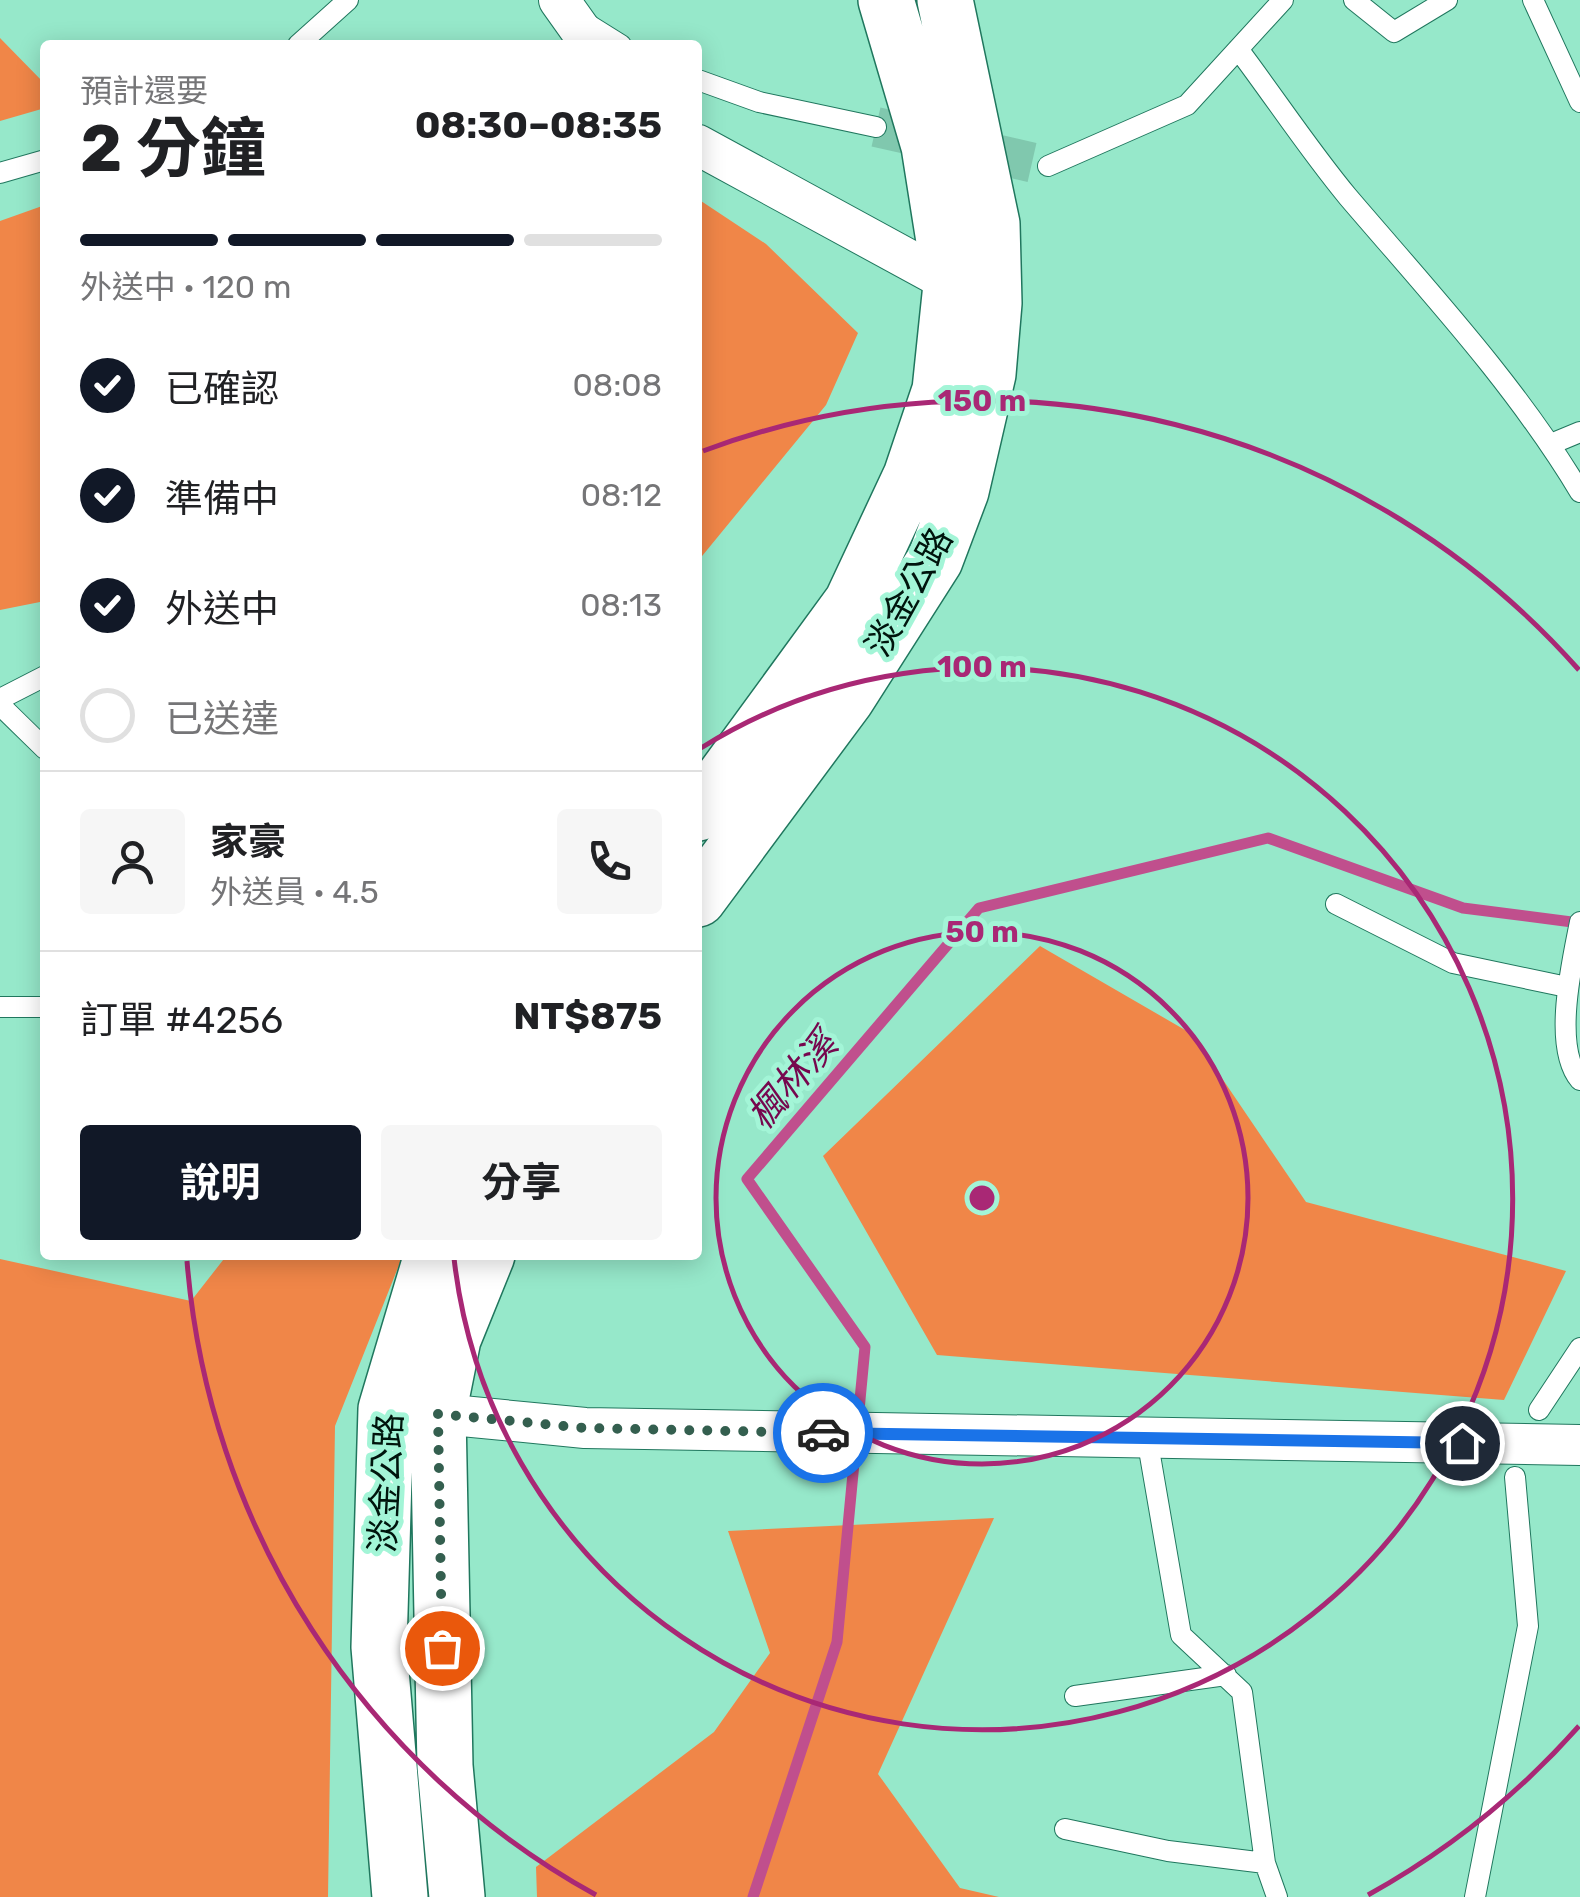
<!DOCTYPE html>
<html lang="zh-TW">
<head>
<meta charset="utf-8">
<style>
  :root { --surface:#fff; --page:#f6f6f6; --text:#202124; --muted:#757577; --line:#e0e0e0; --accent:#111827 }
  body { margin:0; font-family:Rubik,"Noto Sans TC",sans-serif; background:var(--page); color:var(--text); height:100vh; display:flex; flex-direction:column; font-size:38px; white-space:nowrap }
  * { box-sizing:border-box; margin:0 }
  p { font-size:32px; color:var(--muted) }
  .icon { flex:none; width:55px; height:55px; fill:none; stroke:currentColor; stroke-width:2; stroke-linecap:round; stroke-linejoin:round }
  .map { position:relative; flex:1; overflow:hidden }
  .drawer { position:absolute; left:40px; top:40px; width:662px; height:1220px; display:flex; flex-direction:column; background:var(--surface); border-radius:10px; box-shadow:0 5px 25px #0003 }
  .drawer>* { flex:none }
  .pin { position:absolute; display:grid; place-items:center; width:85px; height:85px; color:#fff; margin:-42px; border:5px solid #fff; border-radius:50%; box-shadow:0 2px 10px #0007 }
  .courier { position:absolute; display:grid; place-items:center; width:100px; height:100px; margin:-50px; border:8px solid #1a73e8; border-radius:50%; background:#fff; color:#222; box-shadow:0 2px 12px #0007 }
  .head em { font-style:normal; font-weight:700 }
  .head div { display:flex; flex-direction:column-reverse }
  .head { display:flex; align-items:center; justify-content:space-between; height:170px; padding:0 40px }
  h1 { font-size:65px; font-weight:700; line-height:75px }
  .bar { display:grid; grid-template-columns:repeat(4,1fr); gap:15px 10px; align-content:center; height:120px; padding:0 40px }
  .bar i { height:12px; border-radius:8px; background:var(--line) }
  .bar .selected { background:var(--accent) }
  .bar p { grid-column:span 4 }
  .line { display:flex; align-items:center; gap:25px; padding:0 40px; border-top:2px solid var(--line) }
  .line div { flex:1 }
  .round { display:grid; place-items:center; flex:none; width:105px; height:105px; border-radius:10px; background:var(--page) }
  ol { padding:0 40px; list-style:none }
  li { display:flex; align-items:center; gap:30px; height:110px }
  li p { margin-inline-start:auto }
  li .icon { padding:10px; border-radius:50%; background:var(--accent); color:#fff; stroke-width:4 }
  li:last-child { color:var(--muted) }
  li i { width:55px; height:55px; border:5px solid var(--line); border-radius:50% }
  .button { display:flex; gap:20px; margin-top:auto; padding:20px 40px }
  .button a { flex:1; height:115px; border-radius:10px; background:var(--accent); color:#fff; font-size:40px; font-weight:700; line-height:115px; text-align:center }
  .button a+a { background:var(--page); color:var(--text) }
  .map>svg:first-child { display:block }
</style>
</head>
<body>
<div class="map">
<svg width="1580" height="1897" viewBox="0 0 1580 1897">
  <rect width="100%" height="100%" fill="#96e8ca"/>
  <path fill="#f08648" d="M0,38L45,84V108L0,121Z
    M698,199L766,244L858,333L826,405L698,561Z
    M45,205V601L0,610V221Z
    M1040,946L1192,1034L1306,1202L1566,1271L1504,1400L937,1355L823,1156Z
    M227,1255H403L335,1426L328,1897H0V1259L191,1301Z
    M994,1518L878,1774L960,1888L999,1897H537L536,1867L714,1732L770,1653L728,1531Z"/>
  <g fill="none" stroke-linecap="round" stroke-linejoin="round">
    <path stroke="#c04f8d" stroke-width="11" d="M753,1897L837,1642L865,1347L747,1179L979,908L1268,838L1463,908L1580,923"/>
    <path stroke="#80c8ae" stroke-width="40" stroke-dasharray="40 20" stroke-linecap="butt" d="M876,127L1048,166"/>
    <g stroke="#20775e" stroke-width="22">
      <path id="lane" d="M1354,0L1394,32L1447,0
        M1533,0L1580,102
        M589,25L621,45
        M298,45L348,0
        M1238,49C1275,98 1309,150 1348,197C1430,293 1515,384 1580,492
        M698,80L759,102L876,127
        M1048,166L1187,105L1283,0
        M0,173L45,160
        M1551,444L1580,432
        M0,699L45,676
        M0,705L45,749
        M1336,904L1453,963L1567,987
        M1580,922C1572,963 1552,1047 1580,1080
        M0,1007H45
        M1539,1410L1580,1348
        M1147,1438L1181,1635L1242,1692L1265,1863L1277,1897
        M1075,1696L1226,1675
        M1065,1829L1168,1851L1265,1863
        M1475,1897L1528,1626L1515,1477"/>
    </g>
    <g stroke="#20775e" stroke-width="42">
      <path id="street" d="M559,0L591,45
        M698,145L966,291
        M410,1411L585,1428L1580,1445"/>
    </g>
    <g stroke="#20775e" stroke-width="58">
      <path id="primary" d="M698,813L852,602L911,476L940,390L951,285L929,146L886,0
        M698,899L847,698L935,560L961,491L988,374L994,303L992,224L945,0
        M400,1897L379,1647L386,1409L432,1255
        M457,1897L445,1766L438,1414L453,1339L487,1255"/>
    </g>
    <use href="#lane" stroke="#fff" stroke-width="20"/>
    <use href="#street" stroke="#fff" stroke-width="40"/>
    <use href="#primary" stroke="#fff" stroke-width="55"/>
  </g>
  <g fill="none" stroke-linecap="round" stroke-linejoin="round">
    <path stroke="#345f4f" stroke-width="10" stroke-dasharray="0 18" d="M442,1648L438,1414L585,1428L823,1433"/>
    <path stroke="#1a73e8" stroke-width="12" d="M823,1433L1462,1443"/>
  </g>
  <g fill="none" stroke="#a92875" stroke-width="5">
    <circle cx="982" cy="1198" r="266"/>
    <path d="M701 748A531 531 0 1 1 454 1258"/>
    <path d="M1579 1726A797 797 0 0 1 1368 1895M596 1895A797 797 0 0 1 187 1261M703 451A797 797 0 0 1 1579 670"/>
  </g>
  <g text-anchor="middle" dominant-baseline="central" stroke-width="10" stroke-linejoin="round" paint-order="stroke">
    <g font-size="35" fill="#00150d" stroke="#a3f5d7">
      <text transform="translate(909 592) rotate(-61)">淡金公路</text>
      <text transform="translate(386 1483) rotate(-87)">淡金公路</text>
    </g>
    <g font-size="38" font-style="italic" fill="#76074e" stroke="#a3f5d7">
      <text transform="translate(792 1080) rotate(-49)">楓林溪</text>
    </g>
  </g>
  <circle cx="982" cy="1198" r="15" fill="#a92875" stroke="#a3f5d7" stroke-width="5"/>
  <g font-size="30" text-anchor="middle" font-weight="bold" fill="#a92875" stroke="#a3f5d7" stroke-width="10" stroke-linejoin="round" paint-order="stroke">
    <text x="982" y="411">150 m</text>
    <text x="982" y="677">100 m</text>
    <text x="982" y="942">50 m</text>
  </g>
</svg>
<div class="pin" style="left:442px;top:1648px;background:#ea580c"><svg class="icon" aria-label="bag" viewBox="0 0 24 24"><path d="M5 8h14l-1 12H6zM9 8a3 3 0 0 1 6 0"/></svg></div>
<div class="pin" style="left:1462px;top:1443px;background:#1f2937"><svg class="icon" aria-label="home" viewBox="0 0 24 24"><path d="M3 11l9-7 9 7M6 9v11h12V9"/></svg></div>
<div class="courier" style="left:823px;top:1433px"><svg class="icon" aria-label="car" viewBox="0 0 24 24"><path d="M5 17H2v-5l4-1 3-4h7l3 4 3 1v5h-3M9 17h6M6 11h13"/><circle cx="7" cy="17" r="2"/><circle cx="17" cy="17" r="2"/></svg></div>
<section class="drawer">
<div class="head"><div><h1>2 分鐘</h1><p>預計還要</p></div><em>08:30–08:35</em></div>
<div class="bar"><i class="selected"></i><i class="selected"></i><i class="selected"></i><i></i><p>外送中 · 120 m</p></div>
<ol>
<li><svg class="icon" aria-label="check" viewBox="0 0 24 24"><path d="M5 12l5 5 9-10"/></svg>已確認<p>08:08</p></li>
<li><svg class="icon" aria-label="check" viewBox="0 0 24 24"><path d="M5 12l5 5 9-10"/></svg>準備中<p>08:12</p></li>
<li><svg class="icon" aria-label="check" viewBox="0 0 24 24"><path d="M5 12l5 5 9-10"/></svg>外送中<p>08:13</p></li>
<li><i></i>已送達</li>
</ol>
<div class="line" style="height:180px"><a class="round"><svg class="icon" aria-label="person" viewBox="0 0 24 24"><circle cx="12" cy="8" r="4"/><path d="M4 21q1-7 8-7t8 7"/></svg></a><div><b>家豪</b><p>外送員 · 4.5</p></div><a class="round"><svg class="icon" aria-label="phone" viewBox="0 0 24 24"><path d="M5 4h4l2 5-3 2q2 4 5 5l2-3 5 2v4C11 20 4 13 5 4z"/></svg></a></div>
<div class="line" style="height:130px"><div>訂單 #4256</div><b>NT$875</b></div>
<div class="button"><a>說明</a><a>分享</a></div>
</section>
</div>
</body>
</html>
